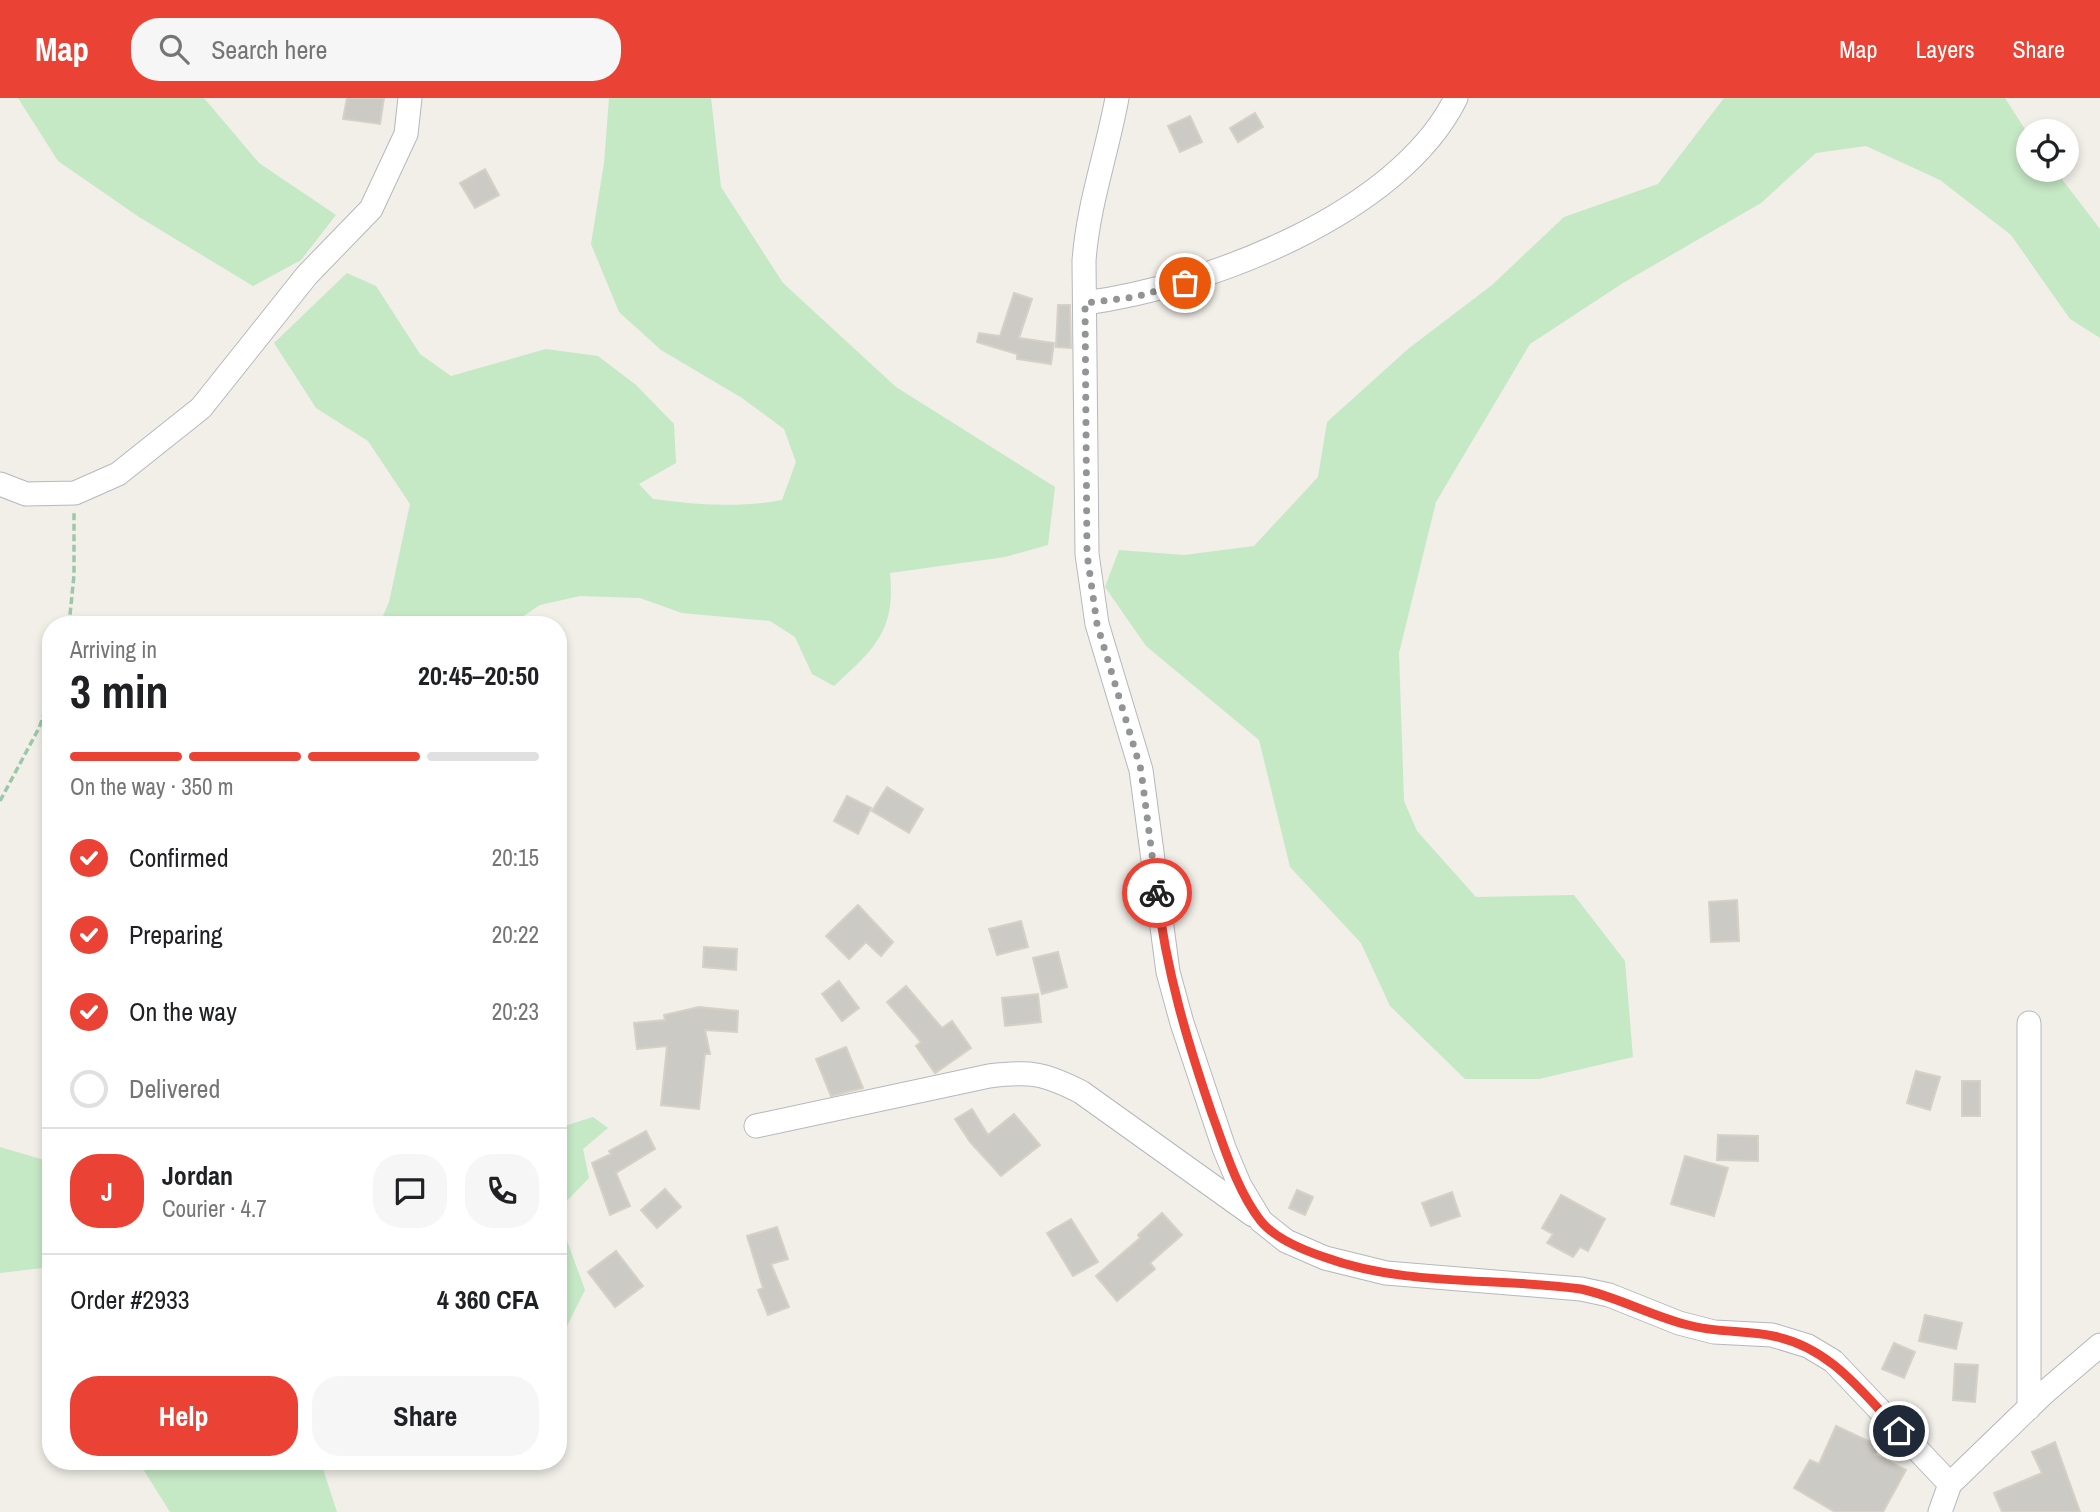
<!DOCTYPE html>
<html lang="en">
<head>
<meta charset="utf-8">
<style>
  :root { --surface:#fff; --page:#f6f6f6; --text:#202124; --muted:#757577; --line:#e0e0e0; --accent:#ea4335 }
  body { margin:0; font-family:"Archivo Narrow",sans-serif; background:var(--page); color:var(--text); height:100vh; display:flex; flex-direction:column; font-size:26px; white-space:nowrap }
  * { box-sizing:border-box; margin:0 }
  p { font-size:23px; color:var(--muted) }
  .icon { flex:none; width:38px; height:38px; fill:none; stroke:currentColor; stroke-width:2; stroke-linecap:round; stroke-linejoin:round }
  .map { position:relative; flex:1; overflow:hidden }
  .side { position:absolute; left:42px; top:518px; width:525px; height:854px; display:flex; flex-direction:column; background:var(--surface); border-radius:28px; box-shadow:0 4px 10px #0003 }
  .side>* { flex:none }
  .fabs { position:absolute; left:2016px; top:21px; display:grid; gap:14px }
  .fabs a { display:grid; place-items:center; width:63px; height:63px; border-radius:50%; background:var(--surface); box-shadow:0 4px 10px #0003; font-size:35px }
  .pin { position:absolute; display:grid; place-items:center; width:60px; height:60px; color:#fff; margin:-30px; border:4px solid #fff; border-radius:50%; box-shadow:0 2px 7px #0007 }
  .courier { position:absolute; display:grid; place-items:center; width:70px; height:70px; margin:-35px; border:5px solid #ea4335; border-radius:50%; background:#fff; color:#222; box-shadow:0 2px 9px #0007 }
  .head em { font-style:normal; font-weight:800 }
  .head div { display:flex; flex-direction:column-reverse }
  .head { display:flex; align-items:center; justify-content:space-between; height:119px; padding:0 28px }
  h1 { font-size:46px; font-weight:800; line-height:52px }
  .bar { display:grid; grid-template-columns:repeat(4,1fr); gap:10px 7px; align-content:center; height:84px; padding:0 28px }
  .bar i { height:9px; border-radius:5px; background:var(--line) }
  .bar .current { background:var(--accent) }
  .bar p { grid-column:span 4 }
  .line { display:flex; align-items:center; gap:18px; padding:0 28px; border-top:2px solid var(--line) }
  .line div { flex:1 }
  .round { display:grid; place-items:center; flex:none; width:74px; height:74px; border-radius:28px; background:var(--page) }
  ol { padding:0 28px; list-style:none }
  li { display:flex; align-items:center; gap:21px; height:77px }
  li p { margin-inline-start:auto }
  li .icon { padding:7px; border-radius:50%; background:var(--accent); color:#fff; stroke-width:4 }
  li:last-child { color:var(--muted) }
  li i { width:38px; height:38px; border:4px solid var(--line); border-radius:50% }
  .button { display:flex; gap:14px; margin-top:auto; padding:14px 28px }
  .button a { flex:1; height:80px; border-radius:28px; background:var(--accent); color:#fff; font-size:28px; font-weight:800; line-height:80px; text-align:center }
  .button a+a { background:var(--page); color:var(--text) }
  header { display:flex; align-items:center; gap:42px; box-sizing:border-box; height:98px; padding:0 35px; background:var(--accent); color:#fff }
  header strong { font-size:33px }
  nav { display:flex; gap:38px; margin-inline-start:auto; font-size:24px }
  .search { width:490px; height:63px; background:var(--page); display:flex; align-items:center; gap:18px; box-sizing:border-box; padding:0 24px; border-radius:28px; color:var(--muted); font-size:26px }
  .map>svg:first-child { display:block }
</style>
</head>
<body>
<header>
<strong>Map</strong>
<div class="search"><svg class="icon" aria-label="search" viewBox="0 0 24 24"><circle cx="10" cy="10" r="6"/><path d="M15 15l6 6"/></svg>Search here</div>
<nav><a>Map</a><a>Layers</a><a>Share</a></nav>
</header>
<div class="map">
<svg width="2100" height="1414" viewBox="0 0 2100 1414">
  <rect width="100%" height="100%" fill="#f1efe8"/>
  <path fill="#c5e8c5" d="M18,0H204L259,65L336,117L301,162L253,188L139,119L58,63Z
    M609,0H711L721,89L783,185L896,289L1055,389L1048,447L1005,459L890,475C896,533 874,551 834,588L812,576L795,539L770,523L682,515L640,500L580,498L540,507L510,527H379L389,504L410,406L368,343L316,310L274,245L347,175L376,188L420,256L451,278L546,251L598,258L636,287L674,326L676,365L639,386L653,401C697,407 739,410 782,402L796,364L784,331L742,300L661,252L619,214L591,146L604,65Z
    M1724,0H2005L2028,36V72H2055L2100,131V240L2070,221L2011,137L1940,82L1866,48L1816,55L1761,105L1623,185L1530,246L1436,404L1399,555L1404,703L1417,733L1476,799L1574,797L1625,863L1633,959L1539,981H1465L1390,908L1361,845L1290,769L1259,642L1146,548L1105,489L1119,452L1184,457L1254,448L1318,379L1327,324L1408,251L1492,187L1564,119L1658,86Z
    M593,1019L608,1030L583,1051L589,1080L558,1112V1030Z
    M0,1049L51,1064V1169L0,1175Z
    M558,1118L585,1192L561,1240L558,1235Z
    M142,1363H326L322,1368L337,1414H170L143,1371Z"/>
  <path fill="#cccac5" stroke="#d6d1c6" stroke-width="2" d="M347,0H384L380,26L343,21Z
    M1255,15L1263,29L1238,44L1230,30Z
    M1190,18L1202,44L1180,54L1168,28Z
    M485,71L499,97L475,110L460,85Z
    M1014,195L1032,201L1019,240L1054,245L1051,266L1017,261V256L977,244L979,235L1000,238Z
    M1058,207H1070L1071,250L1056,249Z
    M887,689L923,711L909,735L872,713Z
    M847,698L871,710L858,736L834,723Z
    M1737,802L1739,843L1711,844L1709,804Z
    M858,807L893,844L881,858L866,844L849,861L826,838Z
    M1021,823L1028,849L997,857L989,831Z
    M704,849L737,851L736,872L703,869Z
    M1058,854L1067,889L1042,896L1033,860Z
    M839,883L859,910L842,923L822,896Z
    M906,888L942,930L952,923L971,950L935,975L916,948L921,944L887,904Z
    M1038,896L1041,924L1005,928L1002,900Z
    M699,909L738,913L737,934L705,932L710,956H705L699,1011L661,1007L667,948L637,951L634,925L665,922L664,917Z
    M846,949L863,990L831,998L816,961Z
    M1916,973L1940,979L1930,1012L1907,1005Z
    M1962,983H1980V1018H1962Z
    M972,1011L988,1037L1014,1016L1040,1047L1001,1078L970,1044L955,1021Z
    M646,1033L655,1051L616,1075L630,1108L610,1117L592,1065L611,1056L609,1053Z
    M1718,1037L1758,1038V1063L1717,1062Z
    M1685,1058L1728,1070L1714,1118L1671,1106Z
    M665,1091L681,1109L657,1130L641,1112Z
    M1297,1092L1313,1099L1305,1117L1289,1110Z
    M1452,1094L1460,1118L1431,1128L1422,1105Z
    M1561,1097L1605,1121L1588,1153L1580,1149L1573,1159L1547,1145L1553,1136L1542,1130Z
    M1162,1115L1182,1137L1150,1165L1155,1171L1117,1203L1096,1178L1140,1140L1138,1137Z
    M1071,1121L1098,1164L1073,1178L1047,1135Z
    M777,1129L788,1161L771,1166L789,1209L768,1217L758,1192L763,1190L747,1138Z
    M616,1153L643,1188L615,1209L588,1174Z
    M1925,1217L1962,1225L1956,1251L1919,1243Z
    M1894,1245L1915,1254L1904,1280L1882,1271Z
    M1955,1266L1978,1267L1975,1304L1953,1302Z
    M1836,1328L1879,1348L1875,1357L1906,1372L1883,1414H1835L1794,1390L1810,1362L1819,1366Z
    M2055,1344L2080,1414H2002L1994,1395L2042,1375L2032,1354Z"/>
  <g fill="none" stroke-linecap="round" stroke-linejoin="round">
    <g stroke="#b5b8bc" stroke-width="25">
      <path id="minor" d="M1117,0C1107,55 1088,107 1084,163L1087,456L1097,526L1141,672L1168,874L1182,925L1224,1050L1240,1088L1261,1123L1286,1143L1325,1160L1386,1175L1581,1191L1609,1197L1679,1225L1714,1234L1772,1237L1808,1248L1833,1263L1950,1386
        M1085,205C1206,189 1399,116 1456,0
        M0,386L26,396L75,395L118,376L201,310L307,177L371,111L406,36L410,0
        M2029,925V1310
        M756,1028L989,978C1030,973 1044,975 1081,994L1253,1117
        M1940,1414L1950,1386L2044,1295L2100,1247"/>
    </g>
    <path stroke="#9cc7a9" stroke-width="3.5" stroke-dasharray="7 3.5" stroke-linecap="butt" d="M69,527L74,477V414
      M0,703L39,630L51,597"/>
    <use href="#minor" stroke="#fff" stroke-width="23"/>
  </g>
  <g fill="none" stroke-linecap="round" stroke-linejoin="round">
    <path stroke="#929495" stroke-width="7" stroke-dasharray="0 12.6" d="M1157,795L1141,672L1097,526L1087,456L1085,205L1135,199L1185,185"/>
    <path stroke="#ea4335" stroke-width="9" d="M1157,795C1166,872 1187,943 1212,1016C1225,1051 1237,1092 1260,1122C1274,1140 1303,1152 1324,1159C1405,1189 1496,1179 1581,1191C1618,1199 1651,1218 1688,1227C1717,1235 1745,1232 1773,1238C1830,1249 1862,1294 1899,1333"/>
  </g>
</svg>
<div class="fabs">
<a><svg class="icon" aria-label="locate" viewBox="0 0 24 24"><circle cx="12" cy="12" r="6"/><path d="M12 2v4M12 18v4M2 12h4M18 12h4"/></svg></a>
</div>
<div class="pin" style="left:1185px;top:185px;background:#ea580c"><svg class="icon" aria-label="bag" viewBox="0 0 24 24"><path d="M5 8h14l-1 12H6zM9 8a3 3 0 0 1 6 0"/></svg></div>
<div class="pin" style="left:1899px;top:1333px;background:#1f2937"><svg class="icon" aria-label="home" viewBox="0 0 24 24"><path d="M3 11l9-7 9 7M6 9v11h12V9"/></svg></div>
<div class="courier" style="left:1157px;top:795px"><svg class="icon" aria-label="bike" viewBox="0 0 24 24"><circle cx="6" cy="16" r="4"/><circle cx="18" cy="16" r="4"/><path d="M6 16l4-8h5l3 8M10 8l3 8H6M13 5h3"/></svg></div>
<section class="side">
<div class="head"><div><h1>3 min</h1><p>Arriving in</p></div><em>20:45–20:50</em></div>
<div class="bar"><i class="current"></i><i class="current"></i><i class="current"></i><i></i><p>On the way · 350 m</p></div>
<ol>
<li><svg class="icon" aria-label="check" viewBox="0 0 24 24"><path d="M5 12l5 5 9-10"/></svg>Confirmed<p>20:15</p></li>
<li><svg class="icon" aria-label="check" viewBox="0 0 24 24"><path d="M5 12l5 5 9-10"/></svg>Preparing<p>20:22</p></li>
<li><svg class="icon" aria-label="check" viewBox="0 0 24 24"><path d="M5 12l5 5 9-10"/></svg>On the way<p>20:23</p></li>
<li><i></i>Delivered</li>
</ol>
<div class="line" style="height:126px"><b class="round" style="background:var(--accent);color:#fff">J</b><div><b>Jordan</b><p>Courier · 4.7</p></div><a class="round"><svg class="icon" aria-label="chat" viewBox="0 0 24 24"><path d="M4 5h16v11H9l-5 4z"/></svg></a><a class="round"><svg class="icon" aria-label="phone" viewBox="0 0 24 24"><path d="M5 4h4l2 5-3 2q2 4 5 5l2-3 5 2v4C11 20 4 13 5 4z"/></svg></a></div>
<div class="line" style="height:91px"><div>Order #2933</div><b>4 360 CFA</b></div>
<div class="button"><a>Help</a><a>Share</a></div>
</section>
</div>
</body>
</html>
